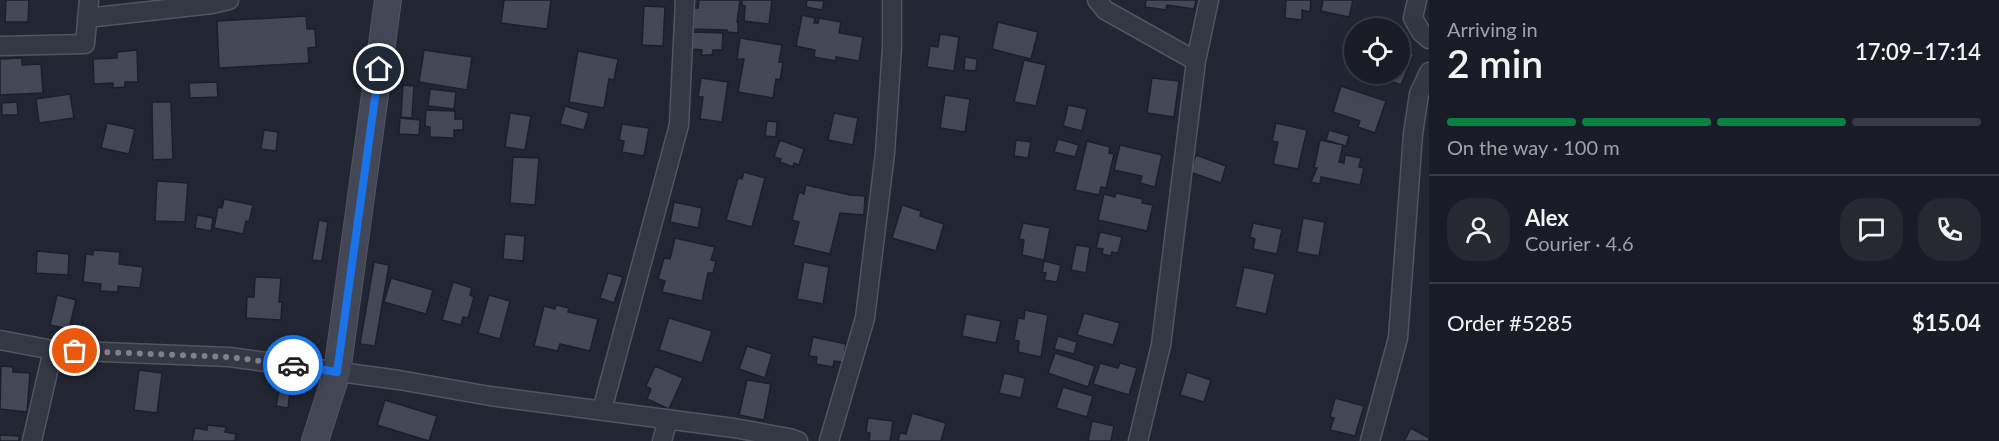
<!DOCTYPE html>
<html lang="en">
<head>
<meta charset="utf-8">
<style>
  :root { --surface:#191c26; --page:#262932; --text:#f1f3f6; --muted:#9fa1a7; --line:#373a43; --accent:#0b8043 }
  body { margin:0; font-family:Lato,sans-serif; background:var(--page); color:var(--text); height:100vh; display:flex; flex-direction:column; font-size:22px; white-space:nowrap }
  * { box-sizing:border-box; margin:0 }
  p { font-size:20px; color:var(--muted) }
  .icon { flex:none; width:33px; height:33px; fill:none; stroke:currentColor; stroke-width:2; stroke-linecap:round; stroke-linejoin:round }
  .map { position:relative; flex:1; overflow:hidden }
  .panel { display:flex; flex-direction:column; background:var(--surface); width:570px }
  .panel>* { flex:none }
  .fabs { position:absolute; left:1344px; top:18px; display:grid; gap:12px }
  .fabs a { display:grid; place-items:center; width:66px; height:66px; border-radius:50%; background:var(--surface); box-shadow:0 6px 24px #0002,0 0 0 2px var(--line); font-size:30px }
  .pin { position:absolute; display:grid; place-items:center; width:51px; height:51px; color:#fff; margin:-26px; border:3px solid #fff; border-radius:50%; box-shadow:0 2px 6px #0007 }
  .courier { position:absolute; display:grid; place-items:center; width:60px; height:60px; margin:-30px; border:4px solid #1a73e8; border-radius:50%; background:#fff; color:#222; box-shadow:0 2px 8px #0007 }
  .summary em { font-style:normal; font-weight:600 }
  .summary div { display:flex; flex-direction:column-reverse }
  .summary { display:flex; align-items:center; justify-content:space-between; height:102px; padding:0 18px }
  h1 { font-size:39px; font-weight:600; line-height:45px }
  .bar { display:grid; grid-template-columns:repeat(4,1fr); gap:9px 6px; align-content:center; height:72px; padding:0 18px }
  .bar i { height:8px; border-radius:4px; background:var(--line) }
  .bar .current { background:var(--accent) }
  .bar p { grid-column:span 4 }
  .line { display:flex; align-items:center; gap:15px; padding:0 18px; border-top:2px solid var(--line) }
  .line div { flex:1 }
  .round { display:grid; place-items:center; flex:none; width:63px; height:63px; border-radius:24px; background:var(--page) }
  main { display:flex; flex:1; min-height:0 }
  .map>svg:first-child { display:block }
</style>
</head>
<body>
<main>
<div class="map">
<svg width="1429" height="441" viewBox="0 0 1429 441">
  <rect width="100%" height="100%" fill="#212632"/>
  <path fill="#434856" stroke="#1c1f29" stroke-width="1.5" d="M6,0H29L28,22H5Z
    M504,0H551L547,29L501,23Z
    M699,0H740L737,22H738V33L727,32V30L693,29L694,8H698Z
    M742,0H772L769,24L744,21L745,6L742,5Z
    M807,0L824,1L822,10L806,7Z
    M1146,0H1196L1194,9L1167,5L1166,10L1145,7Z
    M1286,0H1311L1310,12L1302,10V20L1285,18Z
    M1323,0H1353L1349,17L1321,11Z
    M644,6L665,7L663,46L642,45Z
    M802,15L815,18L814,23H818L819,18L841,22L839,33L863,37L859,61L836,57V61L814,57L815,50L796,46Z
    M306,16L307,29H315L316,47L308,48L309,63L219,68L217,21Z
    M998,22L1038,32L1031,59L992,49Z
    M693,32L723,33L722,50H713L712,55H701L702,50L692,49Z
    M940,34L959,37L954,71L927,67L930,46L938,47Z
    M740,38L782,45L779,62H783L780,80L776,79L773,98L738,92L744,59H737Z
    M1400,48L1414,54L1401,85L1377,76L1378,74H1400Z
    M137,50L138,82H125V87L113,88V83L94,84L93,59L117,58V52Z
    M424,50L472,57L467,90L419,82Z
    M578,51L618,59L614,80L609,79L604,108L569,102Z
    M965,57L977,59L976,71L964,70Z
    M22,58V65L41,64L43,93L0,95V59Z
    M1024,60L1046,65L1036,106L1014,102Z
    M701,78L728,82L722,122L700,119L703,97H698Z
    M1152,78L1179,81L1174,117L1147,113Z
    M217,82L218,97L190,98L189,83Z
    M403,85L414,86L412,118L401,117Z
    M1341,86L1386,101L1375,133L1358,127L1360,121L1333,112Z
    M430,89L456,92L454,109L428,106Z
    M70,94L74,118L39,123L36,99Z
    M945,95L970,99L965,132L940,128Z
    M17,102L18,115H2V103Z
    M152,102H171L173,159L153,160Z
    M1068,105L1087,109L1082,131L1063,126Z
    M565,106L589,113L584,130L560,124Z
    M426,110L455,111V119H463V130H454V138L430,137V127L425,126Z
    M510,113L531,116L525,150L505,147Z
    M834,113L858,118L853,145L828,140Z
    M400,118L420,120L419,135L399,134Z
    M767,121L777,122L776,137L765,136Z
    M107,123L135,129L129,154L101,148Z
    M1276,123L1307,130L1298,169L1273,164L1278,142L1272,141Z
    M622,124L649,128L644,156L622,152L624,141L619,140Z
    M264,130L278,132L276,151L261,149Z
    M1329,130L1349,136L1346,146L1326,140Z
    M1058,139L1079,145L1075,157L1054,152Z
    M780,140L804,149L799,165L794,163L793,167L780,162L781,159L774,157Z
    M1016,140L1031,142L1028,158L1014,156Z
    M1320,140L1343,145L1339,162L1344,163L1345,155L1361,158L1359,167L1364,168L1360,185L1321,177L1320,184L1311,182L1317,168H1314Z
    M1087,141L1110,147L1109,153L1114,154L1106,188L1101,187L1099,195L1075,190Z
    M1120,145L1162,155L1155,187L1140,183L1142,176L1114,170Z
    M1196,155L1226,166L1221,183L1190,172Z
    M513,157L539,158L535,205L510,203Z
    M744,172L765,178L752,227L726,220L738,178L742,179Z
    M157,181L188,183L185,222L155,221Z
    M806,185L850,195L865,196L864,215L840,213L830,254L793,245L799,222L792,220L799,192L804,194Z
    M1116,193L1143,199L1142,203L1153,205L1147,231L1098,220L1104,194L1115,197Z
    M224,199L253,205L249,222L246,221L243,234L214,228L218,207L222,208Z
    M674,202L702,208L698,228L670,222Z
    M902,205L921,211L920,216L944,224L936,251L892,238Z
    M197,215L213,218L211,231L195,228Z
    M1303,218L1325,222L1319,256L1297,252Z
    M319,220L328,222L322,261L312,260Z
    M1023,223L1050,228L1044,260L1022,255L1024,240L1019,239Z
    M1253,223L1282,229L1277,254L1253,249L1255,239L1250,237Z
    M1100,232L1122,237L1118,253L1112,252L1111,256L1102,254L1103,249L1096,248Z
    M505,234L525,236L523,261L503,259Z
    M675,238L715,247L711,260L716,261L713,273H708L702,301L662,292L665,281L658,279L664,258L670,259Z
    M1076,245L1090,247L1086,273L1071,270Z
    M94,250L120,252L119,264L143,267L140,288L118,286V292L100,291L101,284L83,282L86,254L93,255Z
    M37,251L69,254L68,275L36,273Z
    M1044,261L1061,265L1057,282L1044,280L1046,273L1042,272Z
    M374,262L389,265L375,346L360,344Z
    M804,262L829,267L823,304L797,299Z
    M1244,267L1275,274L1266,314L1235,307Z
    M608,273L623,277L614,303L600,298Z
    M255,277L281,278L279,302H282L281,320L246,318L247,297H254Z
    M391,278L433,290L426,314L384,302Z
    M453,282L472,288L470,295L474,297L468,318L463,317L461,325L442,320Z
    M57,295L76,300L69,329L50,325Z
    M489,295L510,301L500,339L478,333Z
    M556,305L569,308L568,312L598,319L590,351L560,344L558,351L534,346L544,306L555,309Z
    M1025,310L1048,315L1041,357L1018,352L1019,341L1014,340L1018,318L1024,319Z
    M1084,313L1120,323L1113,345L1077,335Z
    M966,314L1001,321L996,343L962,336Z
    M669,318L712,331L702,363L659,350Z
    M1058,336L1077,342L1074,354L1054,349Z
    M813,337L846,344L843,362L834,361L833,367L816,364L817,357L809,356Z
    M747,346L772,354L765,378L739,369Z
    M1055,353L1095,366L1088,387L1048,373Z
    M1100,363L1118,368L1120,363L1137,368L1129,395L1093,384Z
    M1,366L13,367V372L30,373L27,412L0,409Z
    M655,366L683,378L669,409L647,399L651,389L646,386Z
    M139,370L162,373L157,413L134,410Z
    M1187,372L1211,380L1204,402L1180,395Z
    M1004,373L1025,378L1021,398L999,393Z
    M747,380L771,384L764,420L739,415Z
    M1063,387L1093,396L1087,417L1056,408Z
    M279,390L290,392L288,408L276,406Z
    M1335,398L1364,406L1355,436L1330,430L1334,418L1330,417Z
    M385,400L437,416L429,441L377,425Z
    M912,413L946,423L941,441H898L900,433L906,434Z
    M868,418L893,421L890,441H869L870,433L866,432Z
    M1092,421L1114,426L1111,441H1088Z
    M207,425L226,427L225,432L236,434L235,441H192L195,428L207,430Z
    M1411,428L1429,438V441H1404Z
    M0,435L19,436V441H0Z"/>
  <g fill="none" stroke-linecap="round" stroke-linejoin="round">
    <g stroke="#525561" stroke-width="21">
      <path id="street" d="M1097,0L1105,10L1196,61
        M1417,0L1413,18L1421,32L1429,39
        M87,18L212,4L229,0
        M0,46L85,44L89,0
        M0,340L53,350L229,357L399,380L490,396L734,428L789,438L798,441
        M602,410L679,125L685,0
        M32,441L53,350
        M662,441L668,419
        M829,441L865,318L885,153L892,47V0
        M1138,441L1161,345L1196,61L1209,0
        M1370,441L1398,338L1413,134L1419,94L1429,72"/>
    </g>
    <g stroke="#525561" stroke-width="28">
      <path id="secondary" d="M315,441L337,372L388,0"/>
    </g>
    <use href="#street" stroke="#343843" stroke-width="18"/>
    <use href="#secondary" stroke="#434755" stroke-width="26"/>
  </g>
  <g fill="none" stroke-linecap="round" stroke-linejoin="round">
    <path stroke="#7d818e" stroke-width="6" stroke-dasharray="0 10.8" d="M75,351L229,357L293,365"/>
    <path stroke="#1a73e8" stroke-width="8" d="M293,365L337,372L379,69"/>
  </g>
</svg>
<div class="fabs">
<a><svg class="icon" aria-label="locate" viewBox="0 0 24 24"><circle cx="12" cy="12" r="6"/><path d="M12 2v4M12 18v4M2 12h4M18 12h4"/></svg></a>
</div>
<div class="pin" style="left:75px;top:351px;background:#ea580c"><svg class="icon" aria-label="bag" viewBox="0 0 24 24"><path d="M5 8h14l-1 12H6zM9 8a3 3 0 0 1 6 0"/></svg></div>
<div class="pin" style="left:379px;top:69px;background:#1f2937"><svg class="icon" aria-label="home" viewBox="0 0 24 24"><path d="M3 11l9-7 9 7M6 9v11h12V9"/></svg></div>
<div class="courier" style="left:293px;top:365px"><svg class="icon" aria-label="car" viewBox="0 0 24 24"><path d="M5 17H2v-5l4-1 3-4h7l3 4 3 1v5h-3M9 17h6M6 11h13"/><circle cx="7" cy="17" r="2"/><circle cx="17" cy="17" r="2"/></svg></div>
</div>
<section class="panel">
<div class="summary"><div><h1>2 min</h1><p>Arriving in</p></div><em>17:09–17:14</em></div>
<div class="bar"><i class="current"></i><i class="current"></i><i class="current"></i><i></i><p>On the way · 100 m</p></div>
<div class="line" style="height:108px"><a class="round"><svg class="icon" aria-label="person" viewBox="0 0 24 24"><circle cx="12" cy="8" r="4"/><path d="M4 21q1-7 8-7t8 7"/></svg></a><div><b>Alex</b><p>Courier · 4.6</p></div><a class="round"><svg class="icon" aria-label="chat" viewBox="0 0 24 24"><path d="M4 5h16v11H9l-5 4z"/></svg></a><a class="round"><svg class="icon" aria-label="phone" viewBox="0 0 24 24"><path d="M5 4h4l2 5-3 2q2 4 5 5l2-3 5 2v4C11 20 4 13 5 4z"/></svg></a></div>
<div class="line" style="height:78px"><div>Order #5285</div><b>$15.04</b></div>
</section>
</main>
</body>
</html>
